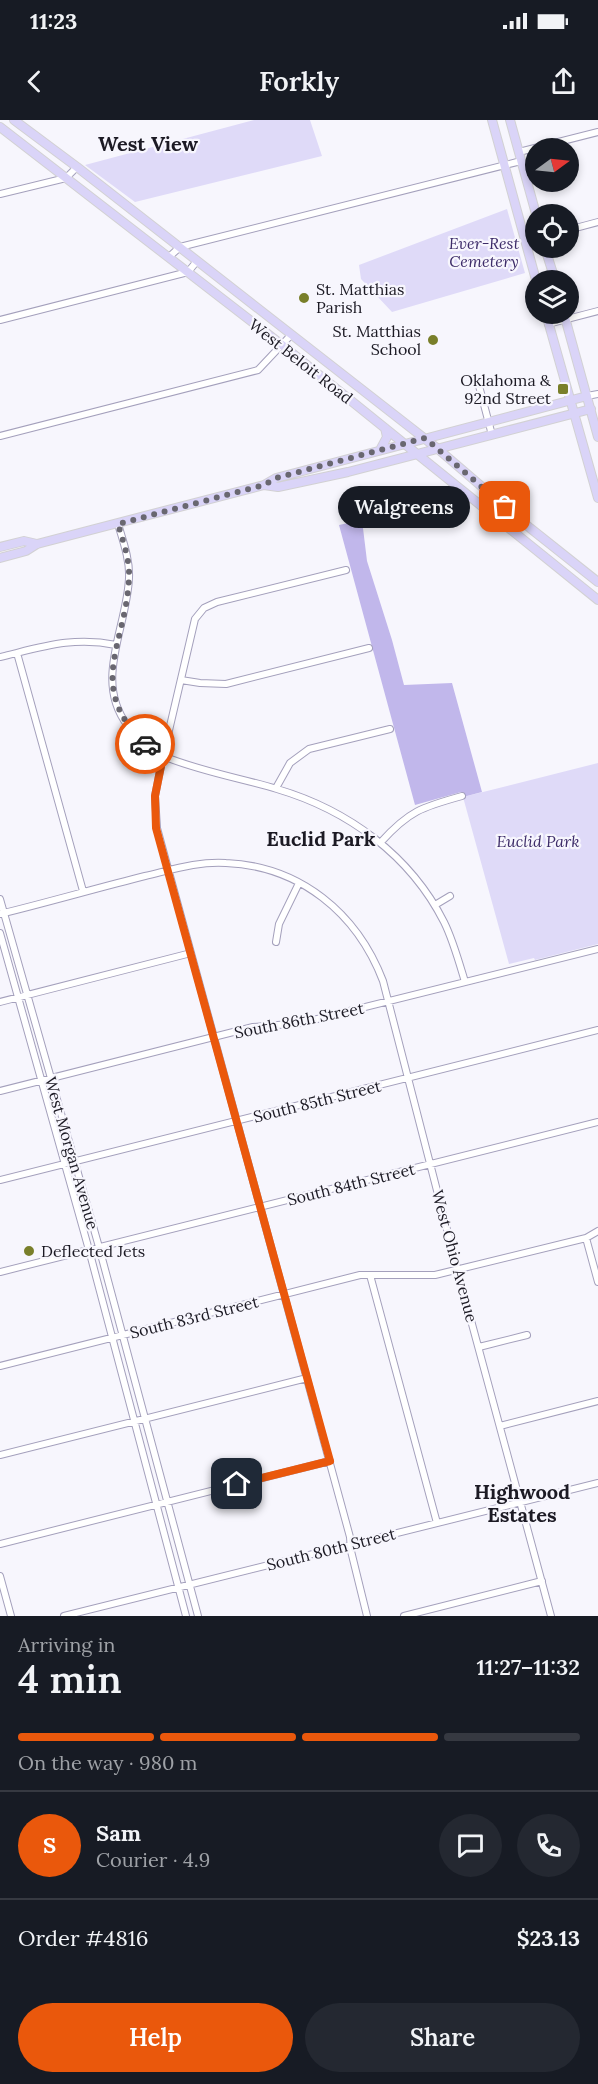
<!DOCTYPE html>
<html lang="en">
<head>
<meta charset="utf-8">
<style>
  :root { --surface:#171b24; --page:#242831; --text:#f1f3f6; --muted:#9ea1a6; --line:#363941; --accent:#ea580c }
  body { margin:0; font-family:Lora,serif; background:var(--page); color:var(--text); height:100vh; display:flex; flex-direction:column; font-size:22px; white-space:nowrap }
  * { box-sizing:border-box; margin:0 }
  p { font-size:20px; color:var(--muted) }
  .icon { flex:none; width:33px; height:33px; fill:none; stroke:currentColor; stroke-width:2; stroke-linecap:round; stroke-linejoin:round }
  .map { position:relative; height:1496px; overflow:hidden }
  .panel { display:flex; flex-direction:column; background:var(--surface); flex:1 }
  .panel>* { flex:none }
  .needle { width:39px; rotate:75deg }
  .fabs { position:absolute; left:525px; top:18px; display:grid; gap:12px }
  .fabs a { display:grid; place-items:center; width:54px; height:54px; border-radius:50%; background:var(--surface); box-shadow:0 3px 9px #0003; font-size:30px }
  .pin { position:absolute; display:grid; place-items:center; width:51px; height:51px; color:#fff; margin:-26px; border-radius:12px; box-shadow:0 3px 9px #0006 }
  .courier { position:absolute; display:grid; place-items:center; width:60px; height:60px; margin:-30px; border:4px solid #ea580c; border-radius:50%; background:#fff; color:#222; box-shadow:0 2px 8px #0007 }
  .bubble { position:absolute; height:42px; border-radius:21px; background:var(--surface); box-shadow:0 3px 9px #0003; font-size:20px; font-weight:600; line-height:42px; text-align:center }
  .summary em { font-style:normal; font-weight:600 }
  .summary div { display:flex; flex-direction:column-reverse }
  .summary { display:flex; align-items:center; justify-content:space-between; height:102px; padding:0 18px }
  h1 { font-size:39px; font-weight:600; line-height:45px }
  .bar { display:grid; grid-template-columns:repeat(4,1fr); gap:9px 6px; align-content:center; height:72px; padding:0 18px }
  .bar i { height:8px; border-radius:4px; background:var(--line) }
  .bar .current { background:var(--accent) }
  .bar p { grid-column:span 4 }
  .line { display:flex; align-items:center; gap:15px; padding:0 18px; border-top:2px solid var(--line) }
  .line div { flex:1 }
  .round { display:grid; place-items:center; flex:none; width:63px; height:63px; border-radius:32px; background:var(--page) }
  .primary-button { display:flex; gap:12px; margin-top:auto; padding:12px 18px }
  .primary-button a { flex:1; height:69px; border-radius:36px; background:var(--accent); color:#fff; font-size:24px; font-weight:600; line-height:69px; text-align:center }
  .primary-button a+a { background:var(--page); color:var(--text) }
  .status { display:flex; justify-content:space-between; align-items:center; height:42px; padding:0 30px; background:var(--surface); direction:ltr }
  .status svg { height:16px; fill:currentColor }
  header { display:flex; justify-content:space-between; align-items:center; height:78px; padding:0 18px; background:var(--surface); font-size:27px; font-weight:600 }
  .map>svg:first-child { display:block }
</style>
</head>
<body>
<div class="status"><b>11:23</b><svg viewBox="0 0 49 12"><path d="M0 12V9h3v3zM5 12V6h3v6zM10 12V3h3v9zM15 12V0h3v12zM26 1h20v11H26zM47 4h2v5h-2z"/></svg></div>
<header><svg class="icon" aria-label="back" viewBox="0 0 24 24"><path d="M15 5l-7 7 7 7"/></svg>Forkly<svg class="icon" aria-label="share" viewBox="0 0 24 24"><path d="M12 15V3M7 8l5-5 5 5M5 13v7h14v-7"/></svg></header>
<div class="map">
<svg width="598" height="1496" viewBox="0 0 598 1496">
  <rect width="100%" height="100%" fill="#f7f6fd"/>
  <path fill="#dfdaf8" d="M254,0H310L322,36L135,82L85,45Z
    M507,89L525,153L392,192L361,159L359,145Z
    M598,643V824L535,840L534,838L509,844L463,677Z"/>
  <path fill="#c1b7eb" d="M362,400L367,441L392,520L404,565L452,563L482,672L463,677L461,672L415,685L339,405Z"/>
  <g fill="none" stroke-linecap="round" stroke-linejoin="round">
    <g stroke="#a4a0bc" stroke-width="8">
      <path id="minor" d="M519,32L598,12
        M0,74L66,58L77,47
        M568,110L598,102
        M525,121L536,118
        M169,137L180,127L521,41
        M0,200L188,152L197,141
        M548,204L598,191
        M478,262L492,315
        M587,276L598,274
        M0,316L258,250L291,215
        M118,404C123,421 130,440 129,458C127,508 93,561 128,606C138,619 149,629 163,636L155,676L157,708L350,1417L351,1431L367,1496
        M346,450L217,482L204,488L195,499L163,636C199,651 240,658 277,669C348,690 410,735 444,802C453,820 459,842 465,862
        M17,533L83,771
        M0,537C42,527 73,516 116,525
        M181,560L200,563L226,564L369,528
        M276,668L290,643L309,629L390,609
        M381,722C409,691 422,687 462,676
        M0,779L99,1127L198,1496
        M435,785L450,776
        M0,794C49,782 97,768 145,756C171,750 199,741 226,743C300,746 357,793 383,861L459,1156L551,1496
        M0,813L89,1130L186,1496
        M276,822L279,804L299,763
        M0,882L191,833
        M0,971L253,907L301,903L598,829
        M0,1060L598,910
        M586,1118L598,1162
        M0,1152L598,1002
        M370,1155L437,1403
        M479,1227L527,1215
        M0,1246L360,1155H435L586,1118L598,1111
        M500,1306L598,1281
        M0,1335L307,1258
        M0,1424L330,1341
        M0,1456L11,1496
        M64,1496L598,1363
        M404,1496L542,1461"/>
    </g>
    <g stroke="#d2d1d3" stroke-width="10">
      <path id="major" d="M14,0L77,47L438,329L530,408L598,462
        M492,0L536,160
        M510,0L536,94
        M0,7L282,225L598,480
        M545,128L555,160
        M546,194L598,378
        M564,194L598,317
        M380,330L387,317L385,308
        M264,365L278,367L348,352L591,289
        M0,427L24,421L37,424
        M0,438L26,431L37,424L264,365L276,358L587,276"/>
    </g>
    <use href="#minor" stroke="#fff" stroke-width="6"/>
    <use href="#major" stroke="#dad4f8" stroke-width="8"/>
  </g>
  <g fill="none" stroke-linecap="round" stroke-linejoin="round">
    <path stroke="#696770" stroke-width="6" stroke-dasharray="0 10.8" d="M145,624C85,566 126,526 129,458C130,440 123,421 118,404L264,365L276,358L425,318L505,387"/>
    <path stroke="#ea580c" stroke-width="8" d="M145,624L163,636L155,676L156,708L330,1341L237,1364"/>
  </g>
  <g fill="#797f2a" stroke="#f7f6fd" stroke-width="2">
    <circle cx="304" cy="178" r="6"/>
    <circle cx="433" cy="220" r="6"/>
    <rect x="557" y="263" width="12" height="12" rx="3"/>
    <circle cx="29" cy="1131" r="6"/>
  </g>
  <g text-anchor="middle" dominant-baseline="central" stroke-width="4.5" stroke-linejoin="round" paint-order="stroke">
    <g font-size="16" font-style="italic" fill="#3d2c69" stroke="#f7f6fd">
      <text x="484" y="123">Ever-Rest<tspan x="484" dy="18">Cemetery</tspan></text>
      <text x="538" y="721">Euclid Park</text>
    </g>
    <g font-size="16" fill="#1c1a24" stroke="#f7f6fd" text-anchor="start">
      <text x="316" y="169">St. Matthias<tspan x="316" dy="18">Parish</tspan></text>
      <text x="421" y="211" text-anchor="end">St. Matthias<tspan x="421" dy="18">School</tspan></text>
      <text x="551" y="260" text-anchor="end">Oklahoma &amp;<tspan x="551" dy="18">92nd Street</tspan></text>
      <text x="41" y="1131">Deflected Jets</text>
    </g>
    <g font-size="16" fill="#1c1a24" stroke="#f7f6fd">
      <text transform="translate(301 241) rotate(38)">West Beloit Road</text>
      <text transform="translate(299 900) rotate(-11)">South 86th Street</text>
      <text transform="translate(317 981) rotate(-14)">South 85th Street</text>
      <text transform="translate(72 1033) rotate(74)">West Morgan Avenue</text>
      <text transform="translate(351 1064) rotate(-14)">South 84th Street</text>
      <text transform="translate(455 1136) rotate(75)">West Ohio Avenue</text>
      <text transform="translate(194 1197) rotate(-14)">South 83rd Street</text>
      <text transform="translate(331 1429) rotate(-14)">South 80th Street</text>
    </g>
    <g font-size="20" font-weight="bold" fill="#1c1a24" stroke="#f7f6fd">
      <text x="148" y="23">West View</text>
      <text x="321" y="718">Euclid Park</text>
      <text x="522" y="1371">Highwood<tspan x="522" dy="23">Estates</tspan></text>
    </g>
  </g>
</svg>
<div class="fabs">
<a><svg class="needle" viewBox="-14 -14 28 28"><path d="M0-13l5 13h-10z" fill="#e53935"/><path d="M0 13l5-13h-10z" fill="#9ea1a6"/></svg></a>
<a><svg class="icon" aria-label="locate" viewBox="0 0 24 24"><circle cx="12" cy="12" r="6"/><path d="M12 2v4M12 18v4M2 12h4M18 12h4"/></svg></a>
<a><svg class="icon" aria-label="layers" viewBox="0 0 24 24"><path d="M12 4l9 5-9 5-9-5zM3 14l9 5 9-5"/></svg></a>
</div>
<div class="pin" style="left:505px;top:387px;background:#ea580c"><svg class="icon" aria-label="bag" viewBox="0 0 24 24"><path d="M5 8h14l-1 12H6zM9 8a3 3 0 0 1 6 0"/></svg></div>
<div class="pin" style="left:237px;top:1364px;background:#1f2937"><svg class="icon" aria-label="home" viewBox="0 0 24 24"><path d="M3 11l9-7 9 7M6 9v11h12V9"/></svg></div>
<div class="courier" style="left:145px;top:624px"><svg class="icon" aria-label="car" viewBox="0 0 24 24"><path d="M5 17H2v-5l4-1 3-4h7l3 4 3 1v5h-3M9 17h6M6 11h13"/><circle cx="7" cy="17" r="2"/><circle cx="17" cy="17" r="2"/></svg></div>
<div class="bubble" style="left:338px;top:366px;width:132px">Walgreens</div>
</div>
<section class="panel">
<div class="summary"><div><h1>4 min</h1><p>Arriving in</p></div><em>11:27–11:32</em></div>
<div class="bar"><i class="current"></i><i class="current"></i><i class="current"></i><i></i><p>On the way · 980 m</p></div>
<div class="line" style="height:108px"><b class="round" style="background:var(--accent);color:#fff">S</b><div><b>Sam</b><p>Courier · 4.9</p></div><a class="round"><svg class="icon" aria-label="chat" viewBox="0 0 24 24"><path d="M4 5h16v11H9l-5 4z"/></svg></a><a class="round"><svg class="icon" aria-label="phone" viewBox="0 0 24 24"><path d="M5 4h4l2 5-3 2q2 4 5 5l2-3 5 2v4C11 20 4 13 5 4z"/></svg></a></div>
<div class="line" style="height:78px"><div>Order #4816</div><b>$23.13</b></div>
<div class="primary-button"><a>Help</a><a>Share</a></div>
</section>
</body>
</html>
